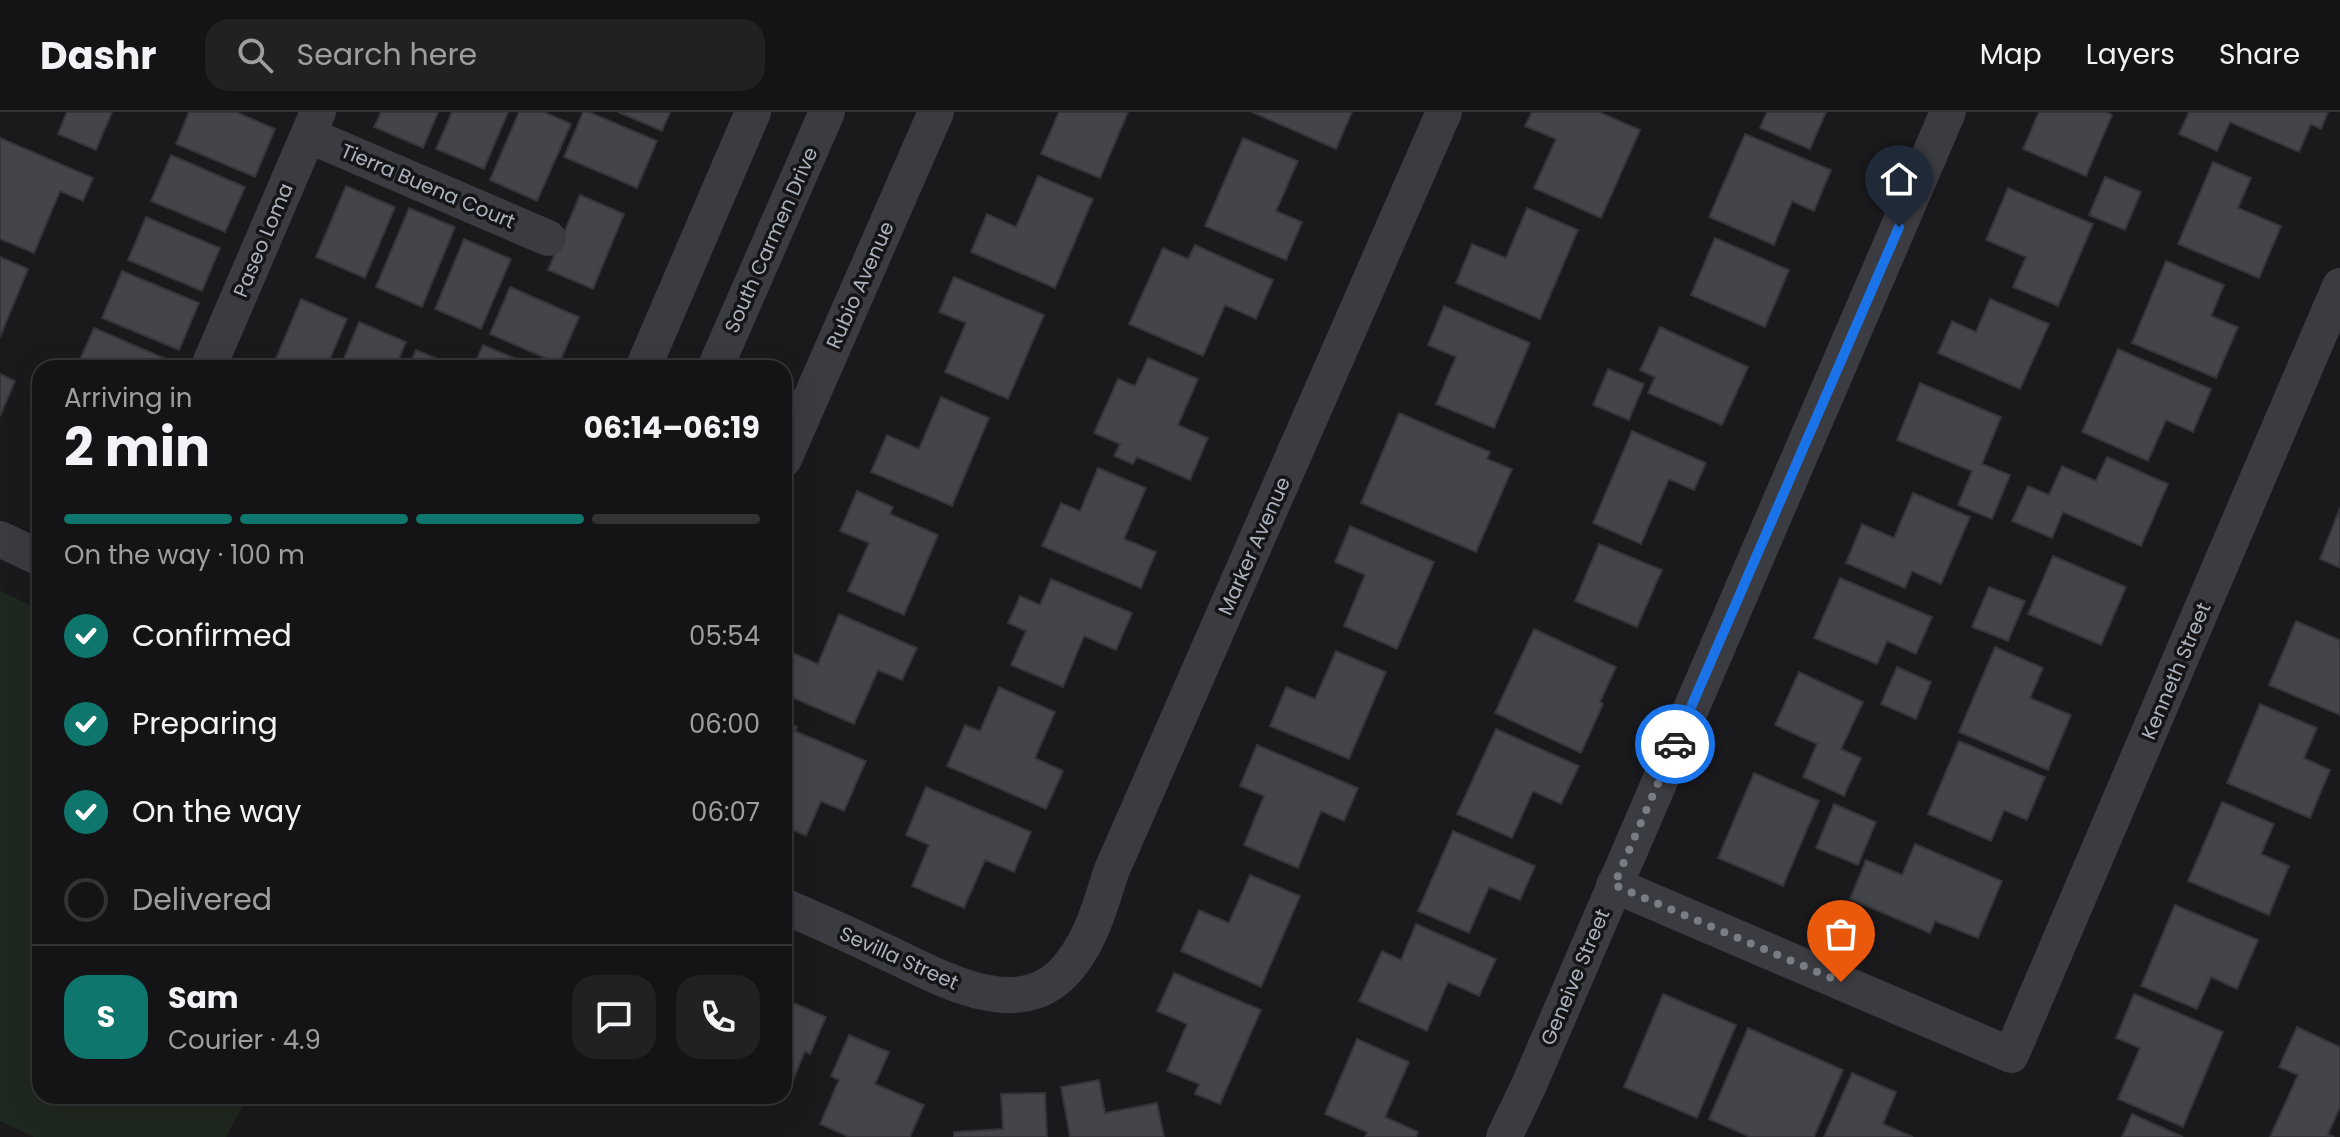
<!DOCTYPE html>
<html lang="en">
<head>
<meta charset="utf-8">
<style>
  :root { --surface:#141416; --page:#212123; --text:#f1f3f6; --muted:#9d9ea1; --line:#333335; --accent:#0f766e }
  body { margin:0; font-family:Poppins,sans-serif; background:var(--page); color:var(--text); height:100vh; display:flex; flex-direction:column; font-size:30px; white-space:nowrap }
  * { box-sizing:border-box; margin:0 }
  p { font-size:26px; color:var(--muted) }
  .icon { flex:none; width:44px; height:44px; fill:none; stroke:currentColor; stroke-width:2; stroke-linecap:round; stroke-linejoin:round }
  .map { position:relative; flex:1; overflow:hidden }
  .sheet { position:absolute; left:32px; top:248px; width:760px; height:744px; display:flex; flex-direction:column; background:var(--surface); border-radius:24px; box-shadow:0 8px 32px #0002,0 0 0 2px var(--line) }
  .sheet>* { flex:none }
  .pin { position:absolute; display:grid; place-items:center; width:68px; height:68px; color:#fff; margin:-82px -34px; border-radius:50% 50% 50% 0; rotate:-45deg; box-shadow:0 0 8px #0007 }
  .pin .icon { rotate:45deg }
  .courier { position:absolute; display:grid; place-items:center; width:80px; height:80px; margin:-40px; border:6px solid #1a73e8; border-radius:50%; background:#fff; color:#222; box-shadow:0 2px 10px #0007 }
  .summary em { font-style:normal; font-weight:700 }
  .summary div { display:flex; flex-direction:column-reverse }
  .summary { display:flex; align-items:center; justify-content:space-between; height:136px; padding:0 32px }
  h1 { font-size:52px; font-weight:700; line-height:60px }
  .bar { display:grid; grid-template-columns:repeat(4,1fr); gap:12px 8px; align-content:center; height:96px; padding:0 32px }
  .bar i { height:10px; border-radius:6px; background:var(--line) }
  .bar .active { background:var(--accent) }
  .bar p { grid-column:span 4 }
  .line { display:flex; align-items:center; gap:20px; padding:0 32px; border-top:2px solid var(--line) }
  .line div { flex:1 }
  .round { display:grid; place-items:center; flex:none; width:84px; height:84px; border-radius:24px; background:var(--page) }
  ol { padding:0 32px; list-style:none }
  li { display:flex; align-items:center; gap:24px; height:88px }
  li p { margin-inline-start:auto }
  li .icon { padding:8px; border-radius:50%; background:var(--accent); color:#fff; stroke-width:4 }
  li:last-child { color:var(--muted) }
  li i { width:44px; height:44px; border:4px solid var(--line); border-radius:50% }
  header { display:flex; align-items:center; gap:48px; box-sizing:border-box; height:112px; padding:0 40px; background:var(--surface); border-bottom:2px solid var(--line) }
  header strong { font-size:38px }
  nav { display:flex; gap:44px; margin-inline-start:auto; font-size:28px }
  .search { width:560px; height:72px; background:var(--page); display:flex; align-items:center; gap:20px; box-sizing:border-box; padding:0 28px; border-radius:24px; color:var(--muted); font-size:30px }
  .map>svg:first-child { display:block }
</style>
</head>
<body>
<header>
<strong>Dashr</strong>
<div class="search"><svg class="icon" aria-label="search" viewBox="0 0 24 24"><circle cx="10" cy="10" r="6"/><path d="M15 15l6 6"/></svg>Search here</div>
<nav><a>Map</a><a>Layers</a><a>Share</a></nav>
</header>
<div class="map">
<svg width="2340" height="1025" viewBox="0 0 2340 1025">
  <rect width="100%" height="100%" fill="#1a1a1d"/>
  <path fill="#1f2820" d="M0,479L40,498V984H248L226,1025H34L0,1009Z"/>
  <path fill="#44454a" stroke="#343439" stroke-width="2" d="M67,0H112L96,38L58,22Z
    M189,0H236L275,17L255,65L176,32Z
    M381,0H438L423,36L374,15Z
    M452,0H508L484,57L436,37Z
    M519,0H544L571,12L537,89L490,68Z
    M583,0H589L657,29L637,76L564,45Z
    M618,0H670L662,19Z
    M1059,0H1128L1100,66L1041,42Z
    M1252,0H1352L1336,37Z
    M1532,0H1599L1640,18L1601,106L1534,76L1556,27L1525,14Z
    M1767,0H1826L1810,37L1760,16Z
    M2039,0H2106L2112,3L2086,64L2023,37Z
    M2189,0H2328L2321,17L2311,12L2299,40L2230,10L2217,39L2179,22Z
    M1745,22L1831,58L1814,99L1792,89L1774,133L1709,105Z
    M0,26L93,66L83,89L60,79L34,141L0,127Z
    M1243,26L1298,49L1276,99L1302,110L1286,148L1205,114Z
    M171,43L245,75L225,120L151,89Z
    M2213,50L2251,66L2238,96L2281,114L2259,166L2178,132Z
    M1038,64L1093,87L1055,176L971,140L987,102L1016,115Z
    M2105,65L2141,80L2125,118L2089,103Z
    M346,74L395,95L365,166L316,145Z
    M2008,76L2093,112L2058,194L2013,175L2026,145L1986,128Z
    M580,83L624,102L593,177L548,158Z
    M409,96L455,115L422,195L376,175Z
    M1527,96L1578,118L1540,207L1456,171L1472,132L1506,146Z
    M146,105L220,136L202,179L128,148Z
    M1715,126L1789,158L1765,215L1691,183Z
    M464,127L511,147L481,217L435,197Z
    M1195,133L1273,168L1256,207L1225,193L1203,244L1129,212L1163,136L1188,147Z
    M0,145L28,157L0,225Z
    M2166,149L2224,173L2211,204L2238,215L2216,266L2132,231Z
    M122,159L199,191L179,238L102,206Z
    M954,165L1044,203L1008,287L945,260L966,211L939,200Z
    M510,175L579,205L559,252L490,222Z
    M301,187L347,207L326,256H272Z
    M1990,187L2049,212L2020,277L1938,241L1952,209L1976,220Z
    M1444,194L1530,231L1494,316L1436,292L1456,245L1428,233Z
    M359,210L406,230L395,256H340Z
    M1660,215L1748,255L1722,313L1648,281L1655,265L1640,258Z
    M94,216L171,249L168,256H76Z
    M483,233L538,256H473Z
    M2118,237L2211,277L2193,320L2166,308L2148,349L2082,320Z
    M416,238L459,256H408Z
    M1148,246L1198,267L1178,313L1208,326L1190,368L1137,345L1133,352L1114,344L1120,332L1094,321L1118,267L1135,274Z
    M1608,257L1644,272L1629,308L1593,293Z
    M0,262L15,269L0,304Z
    M1920,271L2001,305L1982,352L2010,363L1992,407L1958,393L1972,359L1897,328Z
    M941,285L989,306L952,394L871,360L887,323L919,337Z
    M1399,301L1490,340L1487,347L1512,357L1476,440L1361,391Z
    M1632,319L1706,351L1694,378L1669,367L1641,432L1593,411Z
    M2107,345L2168,372L2141,434L2063,400L2052,426L2012,409L2028,374L2049,383L2062,354L2096,369Z
    M1098,356L1146,376L1124,427L1156,440L1141,476L1042,434L1061,391L1080,399Z
    M857,379L893,395L890,402L938,423L904,503L848,479L869,431L840,419Z
    M1913,381L1970,405L1941,472L1912,459L1905,476L1846,451L1862,412L1894,426Z
    M2340,396V456L2320,447Z
    M1350,414L1434,450L1397,537L1344,514L1365,463L1335,450Z
    M1599,432L1662,458L1637,515L1575,489Z
    M2053,444L2126,475L2101,533L2028,502Z
    M1840,466L1932,505L1916,542L1887,529L1877,552L1814,526Z
    M1051,467L1132,501L1116,538L1084,524L1063,575L1011,553L1026,519L1008,511L1020,484L1040,493Z
    M1989,475L2025,489L2008,529L1972,515Z
    M839,502L917,536L902,568L878,558L854,612L784,582L786,538L818,552Z
    M2296,509L2340,528V603L2269,573Z
    M1534,517L1616,555L1600,590L1603,592L1581,641L1495,601Z
    M1995,535L2043,556L2030,586L2071,603L2048,658L1959,620Z
    M1336,539L1386,560L1349,647L1270,614L1286,575L1315,587Z
    M1897,555L1931,570L1916,607L1881,592Z
    M1799,560L1863,590L1841,637L1861,646L1844,684L1803,665L1817,632L1775,613Z
    M999,575L1055,600L1035,646L1063,659L1046,697L947,654L965,613L980,619Z
    M2260,592L2317,616L2304,646L2330,658L2310,706L2227,671Z
    M784,610L797,615L795,619L866,649L844,699L821,689L806,724L784,714Z
    M1496,617L1579,654L1561,692L1533,679L1512,726L1457,702Z
    M1959,629L2045,665L2027,708L2004,698L1991,729L1928,702Z
    M1257,633L1358,676L1344,709L1321,699L1298,756L1244,733L1264,684L1240,674Z
    M1754,661L1819,689L1783,774L1718,746Z
    M926,675L1031,720L1014,760L985,748L964,796L912,774L929,733L906,723Z
    M2222,690L2274,712L2261,742L2289,754L2269,803L2188,769Z
    M1834,692L1876,710L1858,753L1816,736Z
    M1453,719L1535,754L1520,788L1489,775L1469,821L1418,799Z
    M1915,732L2002,769L1978,826L1935,809L1930,821L1850,787L1866,748L1902,763Z
    M1250,763L1300,784L1261,875L1181,839L1199,798L1229,811Z
    M2175,793L2258,828L2237,877L2211,865L2197,897L2141,874Z
    M1416,812L1496,847L1479,884L1448,870L1427,919L1359,889L1382,839L1401,848Z
    M1174,861L1261,898L1220,992L1195,982L1199,972L1167,959L1187,912L1157,899Z
    M1663,882L1736,913L1697,1006L1624,975Z
    M2134,882L2223,920L2183,1015L2118,987L2140,936L2116,926Z
    M787,888L826,905L810,942L805,939L786,985L784,984V894Z
    M2297,915L2340,935V995L2328,1022L2334,1025H2270L2298,963L2279,955Z
    M1748,916L1843,958L1814,1025H1750L1709,1007Z
    M849,923L889,940L875,972L924,993L910,1025H849L820,1012L839,968L831,964Z
    M1357,927L1409,950L1385,1005L1418,1020L1416,1025H1365L1367,1020L1325,1002Z
    M1852,961L1896,980L1883,1012L1913,1025H1824Z
    M1099,968L1105,1001L1157,991L1164,1025H1070L1061,975Z
    M1045,981L1047,1025H954V1020L1003,1017L1001,982Z
    M2132,1002L2183,1025H2122Z"/>
  <g fill="none" stroke-linecap="round" stroke-linejoin="round">
    <path stroke="#3b3c42" stroke-width="36" d="M308,23L548,126
      M208,256L318,0
      M643,256L753,0
      M715,256L827,0
      M784,347L936,0
      M0,427L40,446
      M1614,773L2011,943L2340,174
      M784,794C816,808 848,822 879,837C929,859 1011,912 1061,863C1089,836 1100,795 1111,760L1444,0
      M1504,1025L1529,973L1948,0"/>
  </g>
  <g fill="none" stroke-linecap="round" stroke-linejoin="round">
    <path stroke="#797d85" stroke-width="8" stroke-dasharray="0 14.4" d="M1675,632L1614,773L1841,870"/>
    <path stroke="#1a73e8" stroke-width="10" d="M1675,632L1899,115"/>
  </g>
  <g text-anchor="middle" dominant-baseline="central" stroke-width="7" stroke-linejoin="round" paint-order="stroke">
    <g font-size="20" fill="#acb2bd" stroke="#151518">
      <text transform="translate(428 74) rotate(23)">Tierra Buena Court</text>
      <text transform="translate(263 128) rotate(-67)">Paseo Loma</text>
      <text transform="translate(771 128) rotate(-66)">South Carmen Drive</text>
      <text transform="translate(860 173) rotate(-66)">Rubio Avenue</text>
      <text transform="translate(1254 434) rotate(-66)">Marker Avenue</text>
      <text transform="translate(2176 559) rotate(-67)">Kenneth Street</text>
      <text transform="translate(899 846) rotate(24)">Sevilla Street</text>
      <text transform="translate(1575 865) rotate(-67)">Geneive Street</text>
    </g>
  </g>
</svg>
<div class="pin" style="left:1841px;top:870px;background:#ea580c"><svg class="icon" aria-label="bag" viewBox="0 0 24 24"><path d="M5 8h14l-1 12H6zM9 8a3 3 0 0 1 6 0"/></svg></div>
<div class="pin" style="left:1899px;top:115px;background:#1f2937"><svg class="icon" aria-label="home" viewBox="0 0 24 24"><path d="M3 11l9-7 9 7M6 9v11h12V9"/></svg></div>
<div class="courier" style="left:1675px;top:632px"><svg class="icon" aria-label="car" viewBox="0 0 24 24"><path d="M5 17H2v-5l4-1 3-4h7l3 4 3 1v5h-3M9 17h6M6 11h13"/><circle cx="7" cy="17" r="2"/><circle cx="17" cy="17" r="2"/></svg></div>
<section class="sheet">
<div class="summary"><div><h1>2 min</h1><p>Arriving in</p></div><em>06:14–06:19</em></div>
<div class="bar"><i class="active"></i><i class="active"></i><i class="active"></i><i></i><p>On the way · 100 m</p></div>
<ol>
<li><svg class="icon" aria-label="check" viewBox="0 0 24 24"><path d="M5 12l5 5 9-10"/></svg>Confirmed<p>05:54</p></li>
<li><svg class="icon" aria-label="check" viewBox="0 0 24 24"><path d="M5 12l5 5 9-10"/></svg>Preparing<p>06:00</p></li>
<li><svg class="icon" aria-label="check" viewBox="0 0 24 24"><path d="M5 12l5 5 9-10"/></svg>On the way<p>06:07</p></li>
<li><i></i>Delivered</li>
</ol>
<div class="line" style="height:144px"><b class="round" style="background:var(--accent);color:#fff">S</b><div><b>Sam</b><p>Courier · 4.9</p></div><a class="round"><svg class="icon" aria-label="chat" viewBox="0 0 24 24"><path d="M4 5h16v11H9l-5 4z"/></svg></a><a class="round"><svg class="icon" aria-label="phone" viewBox="0 0 24 24"><path d="M5 4h4l2 5-3 2q2 4 5 5l2-3 5 2v4C11 20 4 13 5 4z"/></svg></a></div>
</section>
</div>
</body>
</html>
